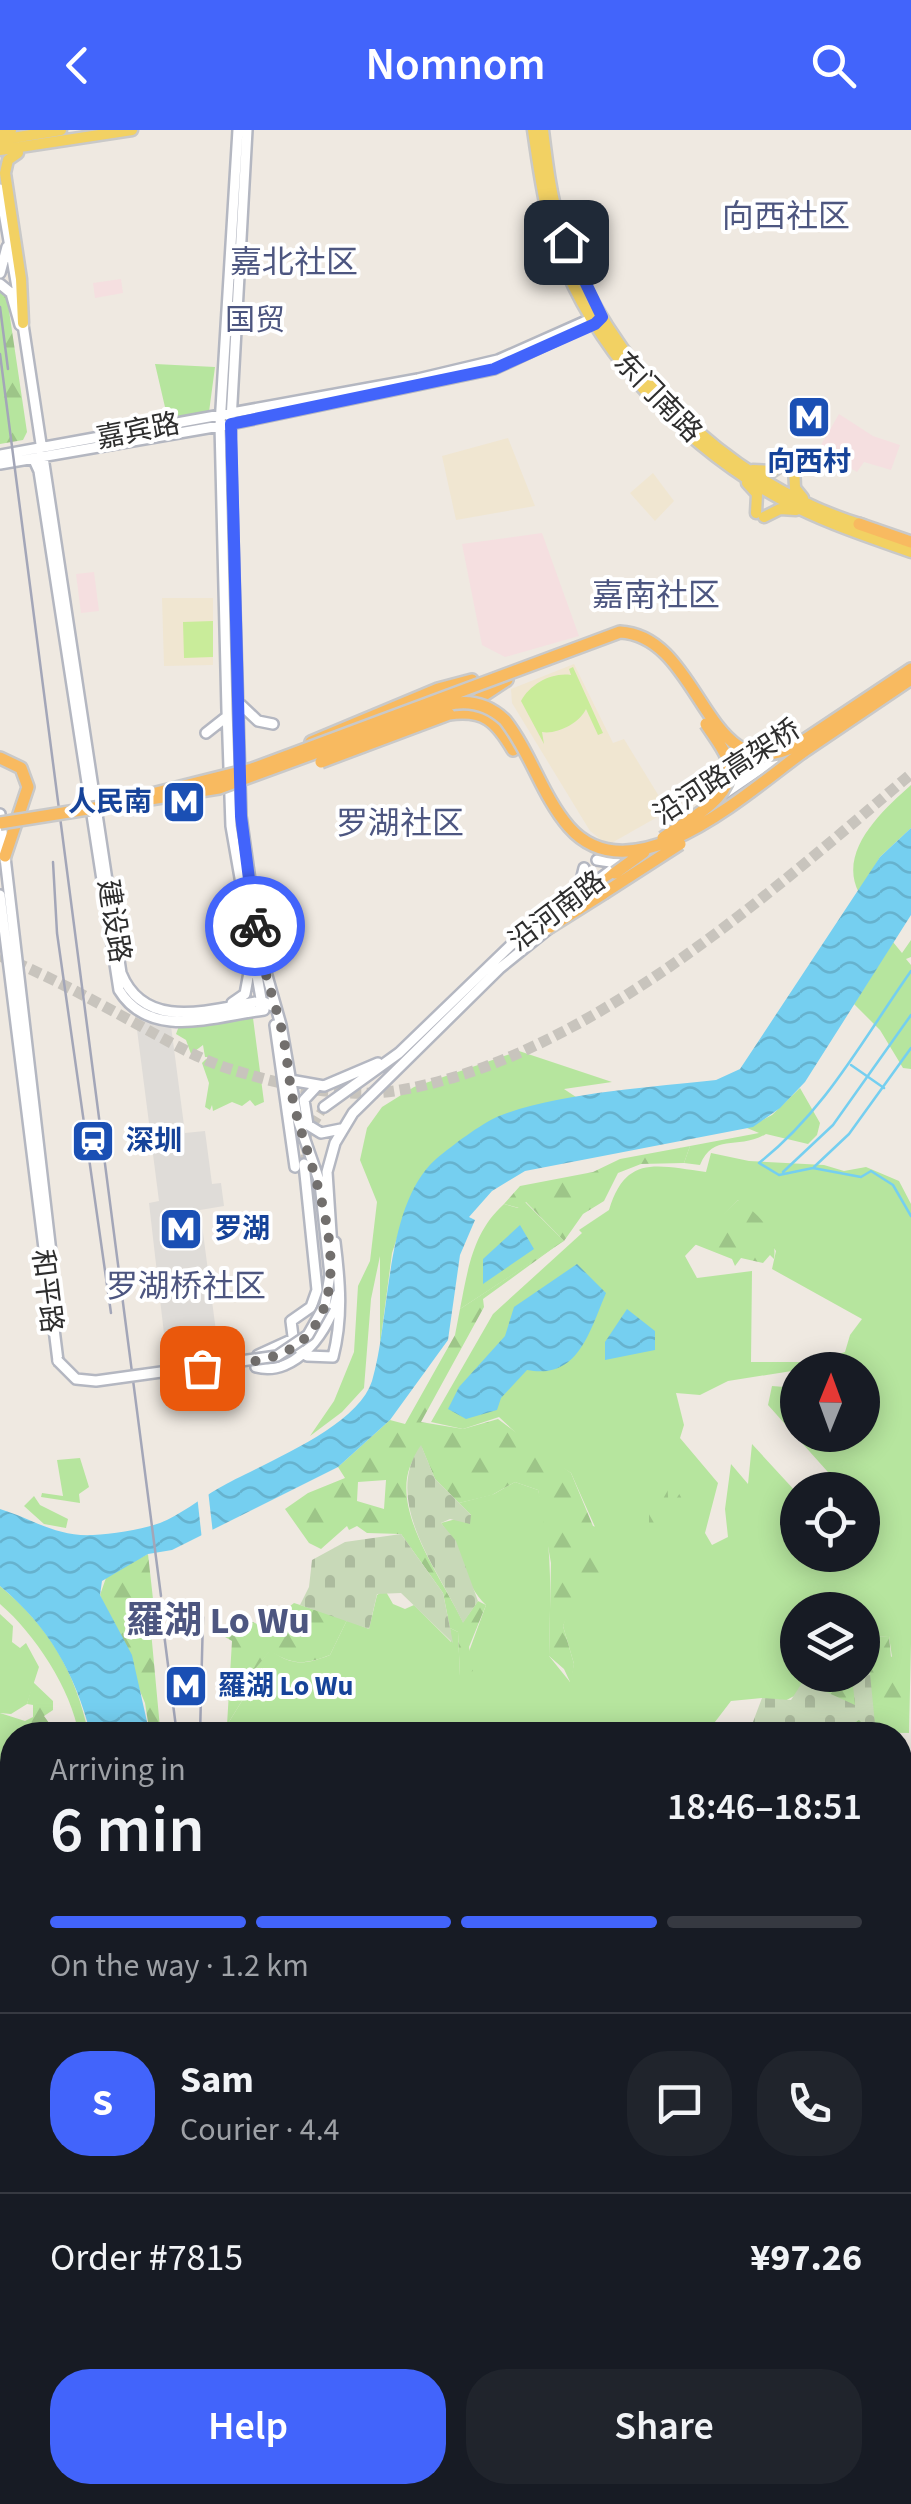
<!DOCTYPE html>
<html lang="en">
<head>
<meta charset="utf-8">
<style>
  :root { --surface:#171b24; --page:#20242c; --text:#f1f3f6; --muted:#9ea1a6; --line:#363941; --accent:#4264fb }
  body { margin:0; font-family:"Source Sans 3","Noto Sans SC",sans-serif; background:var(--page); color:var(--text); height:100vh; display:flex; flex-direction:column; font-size:38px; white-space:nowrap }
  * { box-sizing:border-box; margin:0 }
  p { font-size:32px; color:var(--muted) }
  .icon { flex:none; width:55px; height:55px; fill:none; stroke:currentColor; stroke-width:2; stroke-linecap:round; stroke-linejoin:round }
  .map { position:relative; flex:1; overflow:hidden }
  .details { position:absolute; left:0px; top:1592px; width:912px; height:782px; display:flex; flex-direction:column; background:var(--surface); border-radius:40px 40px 0 0; box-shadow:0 5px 25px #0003 }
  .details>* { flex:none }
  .needle { width:65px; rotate:1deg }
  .tools { position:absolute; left:780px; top:1222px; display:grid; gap:20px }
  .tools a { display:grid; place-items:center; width:100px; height:100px; border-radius:50%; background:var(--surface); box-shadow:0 5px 25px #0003; font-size:50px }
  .pin { position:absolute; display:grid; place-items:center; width:85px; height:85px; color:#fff; margin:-42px; border-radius:20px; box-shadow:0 5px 15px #0006 }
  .courier { position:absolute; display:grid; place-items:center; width:100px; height:100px; margin:-50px; border:8px solid #4264fb; border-radius:50%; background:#fff; color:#222; box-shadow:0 2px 12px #0007 }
  .summary em { font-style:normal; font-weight:600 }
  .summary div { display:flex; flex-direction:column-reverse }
  .summary { display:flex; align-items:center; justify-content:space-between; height:170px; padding:0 50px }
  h1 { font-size:65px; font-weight:600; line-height:75px }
  .bar { display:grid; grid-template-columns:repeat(4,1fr); gap:15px 10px; align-content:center; height:120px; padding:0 50px }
  .bar i { height:12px; border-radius:8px; background:var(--line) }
  .bar .current { background:var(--accent) }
  .bar p { grid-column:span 4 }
  .line { display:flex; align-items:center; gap:25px; padding:0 50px; border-top:2px solid var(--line) }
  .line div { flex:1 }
  .round { display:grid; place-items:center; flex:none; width:105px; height:105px; border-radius:40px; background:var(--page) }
  .primary-button { display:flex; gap:20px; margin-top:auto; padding:20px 50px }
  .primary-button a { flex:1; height:115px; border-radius:40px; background:var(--accent); color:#fff; font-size:40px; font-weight:600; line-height:115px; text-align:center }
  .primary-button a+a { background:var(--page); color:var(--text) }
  header { display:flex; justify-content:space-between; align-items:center; height:130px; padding:0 50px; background:var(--accent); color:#fff; font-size:45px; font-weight:600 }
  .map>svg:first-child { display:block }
</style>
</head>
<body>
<header><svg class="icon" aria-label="back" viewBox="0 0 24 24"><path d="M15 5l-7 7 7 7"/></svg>Nomnom<svg class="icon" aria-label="search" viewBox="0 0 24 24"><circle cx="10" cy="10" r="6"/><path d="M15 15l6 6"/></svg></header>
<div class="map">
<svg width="911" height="2374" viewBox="0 0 911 2374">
  <defs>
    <pattern id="industrial-furrows" width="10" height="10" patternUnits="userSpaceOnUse" patternTransform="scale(2.5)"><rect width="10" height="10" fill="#e3e1e8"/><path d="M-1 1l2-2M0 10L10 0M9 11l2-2" fill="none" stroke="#c3c1c7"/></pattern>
    <pattern id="forest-firs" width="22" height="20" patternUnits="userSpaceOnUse" patternTransform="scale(2.5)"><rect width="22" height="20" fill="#b6e59e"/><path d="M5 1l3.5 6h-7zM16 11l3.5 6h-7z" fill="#9dc588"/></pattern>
    <pattern id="cemetery-stones" width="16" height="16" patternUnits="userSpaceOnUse" patternTransform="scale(2.5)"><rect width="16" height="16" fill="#c8d9b8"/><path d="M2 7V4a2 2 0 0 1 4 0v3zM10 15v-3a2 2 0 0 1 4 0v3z" fill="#acbb9e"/></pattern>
    <pattern id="water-waves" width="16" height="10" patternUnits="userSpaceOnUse" patternTransform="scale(2.5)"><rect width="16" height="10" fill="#75cff0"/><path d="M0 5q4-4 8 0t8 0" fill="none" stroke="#66b2ce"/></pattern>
  </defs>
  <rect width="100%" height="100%" fill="#efe9e1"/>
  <path fill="url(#industrial-furrows)" d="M900,2136L911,2142V2209H900Z
    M172,2363H205L225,2374H172Z
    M694,2363H782L792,2374H702Z"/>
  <path fill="#f0e6d1" d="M508,308L535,376L456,390L442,326Z
    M653,343L674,371L655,391L630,363Z
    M162,468H213V535L164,536Z
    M574,534L613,613L624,609L668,681L608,715L590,701L512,573L511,559Z"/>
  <path fill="#f5dfe0" d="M121,149L123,163L95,168L93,153Z
    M839,284L873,306L900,315L891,340L864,332L857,342L818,320Z
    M542,403L579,506L505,527L482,515L462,414Z
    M94,442L99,481L81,483L76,444Z"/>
  <path fill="#b6e59e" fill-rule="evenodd" d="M155,234L215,237L209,282L168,290Z
    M911,655V698L880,727L859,763C837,721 883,680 911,655Z
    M911,810V827L906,829L911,835V939L903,938L880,900L854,874L893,812L902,823Z
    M247,886L253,888L264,972L255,976L250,970L242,976L232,972L213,981L212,975L210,980L205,977L209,953L202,933L206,929L212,932V927H205L203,915L191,924L186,910L176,904L179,896Z
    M519,921L612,952L564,959L579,969L542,974L407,1078L392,1123L380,1215V1126L371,1169L364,1258L342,1282L310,1306L334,1271L354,1222L358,1156L370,1131L377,1072L360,1030L367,998L382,977L414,957Z
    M800,958L820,993L817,1005L808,1014L766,1004C737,1021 714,1002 700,1035L684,1033L690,1016L759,1003L747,998L772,985Z
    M711,1023L749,1031L824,1035L844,1041L866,1037L899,1051L911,1074V1514L892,1527L889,1506L863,1507L862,1480H798V1545H807L796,1565L781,1573L762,1568L731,1571L705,1605H230L227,1595L245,1566L274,1564L266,1556H251V1544L270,1520C292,1536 305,1535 330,1525L347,1490L369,1499L377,1465L385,1460L393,1474L405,1479L414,1475L451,1512L450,1498L458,1502L460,1546L486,1475C464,1455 460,1417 441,1393L471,1385L459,1373L494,1364L515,1352L538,1360C554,1413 550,1471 549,1526L570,1552L574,1534L563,1496L595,1397L571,1343L533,1319L499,1287L463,1299L431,1292L493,1184L582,1103L579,1100L609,1080C626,1024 657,1036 706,1042ZM738,1070L776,1121L772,1139L862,1189L850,1205L845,1222L814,1232H751L752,1141L697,1148L685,1126ZM798,1240H862V1305H798L797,1258L772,1256L768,1275L844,1360H862V1425H798L797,1363L752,1314L748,1354L731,1334L725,1379L728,1407L712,1415L705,1403L718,1353L680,1308L684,1295L676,1263L700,1265L728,1251Z
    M525,1072L564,1111L460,1179C468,1138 473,1102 504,1074L518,1078Z
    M80,1328L89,1357L79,1364L80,1373L41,1367L42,1363L63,1366L57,1330Z
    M34,1366L40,1375L68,1389L66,1398L44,1394L24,1376Z
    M0,1456C50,1498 75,1541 89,1605H79C71,1559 35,1504 0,1474Z
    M0,1484L13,1496L12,1512L20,1518L26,1513L39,1537L27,1574L11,1584L0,1583Z
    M911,2235V2374H794L783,2363L900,2362V2239Z"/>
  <path fill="url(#forest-firs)" fill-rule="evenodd" d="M0,157L7,167L27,302L23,310L0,314Z
    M690,1016L684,1033L641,1034L618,1043L604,1071L583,1084L564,1111L526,1072L519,1078L504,1074L520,1056L593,1042L620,1029Z
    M738,1070C758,1083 778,1103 774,1129L770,1125L763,1133L741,1128L735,1136L732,1129L694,1114Z
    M563,1111L483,1169L484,1177L421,1292L463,1299L498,1289L571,1343L593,1396L600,1398L610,1439L606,1449L583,1450L563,1496L574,1534L571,1554L564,1539L549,1526L551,1433L538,1360L515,1352L492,1365L459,1373L435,1349L422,1318C377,1364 441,1445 463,1492L478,1471L486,1475L469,1517L473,1541L460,1547L458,1502L450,1498L443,1463L401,1404L367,1403L357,1396L349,1400L347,1396L321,1419L309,1413L285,1379L308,1363L345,1348L338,1337L390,1290L405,1294L455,1205L460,1179ZM386,1350L384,1379L357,1371L358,1352Z
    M649,1351L667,1352L669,1380L687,1352L682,1376L649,1399Z
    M148,1424L153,1469L147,1477L145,1500L151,1501L160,1598L166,1605H150L145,1573L100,1465L107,1445Z
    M294,1473L347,1490L330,1525C305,1535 292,1535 270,1521L251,1544V1556H266L277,1549L281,1555L274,1564L245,1566L227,1595L232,1511L225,1507L235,1499V1493L253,1492L263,1497Z
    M889,1506L891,1527L911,1513L909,1603L845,1602L818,1549L823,1545H857L870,1557L863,1507Z
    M33,1552L53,1571V1580L44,1586L58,1605H12V1724L0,1730V1583L25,1591L33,1587V1575L27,1574Z
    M911,1885V1967L903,1969L900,1914Z
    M0,1908L7,1909L4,1943L12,1966V2028L7,1991L0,1989Z
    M0,2162L12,2163V2261L0,2258Z
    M0,2308H12V2362L154,2363L151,2374H0Z"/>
  <path fill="url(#cemetery-stones)" d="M421,1315L435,1349L471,1385L470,1394L450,1389L441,1393L456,1411L478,1471L463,1493C439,1440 381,1371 421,1315Z
    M401,1404L443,1463L453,1513L401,1463L377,1464L369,1499L300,1475L309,1457L312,1430L345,1412Z
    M863,1518L869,1534L875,1594L866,1597L859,1590L830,1605H748L762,1568L791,1570L807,1545L818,1549L822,1560L855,1575L852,1545H862Z"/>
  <path fill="#c9ec9a" d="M213,491V527L184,528L183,492Z
    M573,537L603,603L598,605L586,579C580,593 556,605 542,602L544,614L521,571C530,554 552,542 571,545L569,539Z"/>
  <path fill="#dfdcd8" d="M135,884L171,896L185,1003L205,1001L212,1054L221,1053L224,1076L200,1080L219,1224L167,1230L149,1073L159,1071Z"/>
  <path fill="url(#water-waves)" d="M911,698V785L805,952L780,978L753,997L525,1041L492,1061L469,1087L475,1090L460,1125L448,1210L390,1290L338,1337L172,1420L148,1424L102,1451L100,1465L132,1525L150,1605H91C75,1543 49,1497 0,1456V1379C33,1389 56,1407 93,1405C113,1404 140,1400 160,1393C180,1385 200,1369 219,1358C258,1335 357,1299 372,1251C391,1188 384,1075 436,1029C453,1015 479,995 499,986C557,963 653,957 716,950L740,939L880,727Z
    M520,1095L534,1119L483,1154V1129Z
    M577,1134L606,1163C589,1203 578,1250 527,1240L501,1268L497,1280L466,1289L448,1279L459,1257L505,1206L514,1177Z
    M627,1179L655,1201V1220L605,1230V1212Z
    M313,2363V2362L376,2363L374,2374H311Z"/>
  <path fill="#efe9e1" d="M208,1360L213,1404L202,1410L197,1365Z"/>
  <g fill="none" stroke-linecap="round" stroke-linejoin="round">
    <path stroke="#75cff0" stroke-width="2.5" d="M911,841C863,909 826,980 759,1033L779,1045L813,1038L861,1047L871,1041L893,1055L911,1086
      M851,935L884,958
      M814,1037L849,1004L911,918
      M783,1042L833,995L911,885"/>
    <path stroke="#c8c4bd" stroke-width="9" stroke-dasharray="9 4.5" stroke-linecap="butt" d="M304,1034L308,1003L324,977"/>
    <path stroke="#c8c4bd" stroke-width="11" stroke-dasharray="11 5.5" stroke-linecap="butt" d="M0,826C42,843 82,864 122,886C158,905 192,927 230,939C282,955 340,969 394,961C582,932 770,763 911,644"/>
    <g stroke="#b4b7c1" stroke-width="14">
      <path id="secondary" d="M238,0L220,295L227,580L231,696L263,880
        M247,0L230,309L241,686L260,821L281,895L297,987L320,1053L330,1145L325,1175
        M0,59L18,163
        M0,143L7,117
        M0,154L11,163L20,195
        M22,188L121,843C145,903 212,879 261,871L275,877
        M0,325L418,249L498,230L595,187
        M34,330L39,341L119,860C150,911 216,886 264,880
        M0,334L231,294L494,239L600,189
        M239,573L258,591L273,594
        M206,603L225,588
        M718,668L788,620
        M0,684L52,1131
        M597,730L617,733
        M579,759L584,738
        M0,765L58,1231
        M232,873L245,864L250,837
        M275,895L295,1037
        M290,950L324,956L378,933
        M316,957L304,970L308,995L321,1003L341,999
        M324,977L399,923L510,816L618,735
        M304,1034L317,1160L311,1177L291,1191L294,1214L307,1226L333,1227C343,1188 340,1152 335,1112
        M332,1118L327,1042L335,1013L353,983L500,838L552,796
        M293,1209L258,1225L256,1237C296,1248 331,1198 337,1165"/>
    </g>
    <g stroke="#c9c9c9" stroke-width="15">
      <path id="primary" d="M533,0C538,33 542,66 551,98C584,211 676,310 777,367C819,391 866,406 911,422
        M543,0C547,33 551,67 561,98C605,234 726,354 863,395
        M0,1L11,0
        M0,10L61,0
        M0,20L132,0
        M18,23L8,30L5,43L21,149L23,193
        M794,335L795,358L803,368
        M753,340L773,341L785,333
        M747,353L757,364L756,383
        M764,387L780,379L796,380
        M900,1913L911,1883
        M900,2103L911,2114
        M900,2118L911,2127"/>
    </g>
    <g stroke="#c9c9c9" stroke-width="16">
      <path id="trunk" d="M859,394L911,412
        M466,577L507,550
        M449,584C484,579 496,591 513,620
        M311,612L438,559L472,550
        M797,615L911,539
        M803,622L911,549
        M0,628L21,638L28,657L5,726
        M588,766L615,743
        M550,797L604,763"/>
    </g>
    <use href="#secondary" stroke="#fff" stroke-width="9"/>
    <use href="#primary" stroke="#f2d163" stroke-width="10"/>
    <use href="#trunk" stroke="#f8ba60" stroke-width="11"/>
    <path stroke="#a3a6b8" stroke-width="2.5" d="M0,177L8,239
      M0,224L161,1466
      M53,732L57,803L111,1183
      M163,1496L177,1605
      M200,1605L203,1487
      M432,2374L433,2362"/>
    <g stroke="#b4b7c1" stroke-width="14" stroke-linecap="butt">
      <path id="secondary-bridge" d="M58,1231L76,1249L96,1251L277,1226L308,1205L325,1175"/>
    </g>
    <g stroke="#c9c9c9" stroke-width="16" stroke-linecap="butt">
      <path id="trunk-bridge" d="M321,632L449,584
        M148,665L252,639L620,502C703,506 705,664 797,615
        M0,693L219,658L446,575C469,569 488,574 505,590C531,623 542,666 569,697C632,769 748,662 803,622
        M663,708C687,690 742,665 727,628C722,616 713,605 706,594
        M615,743L644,722
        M604,763L680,714"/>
    </g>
    <use href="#secondary-bridge" stroke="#fff" stroke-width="9"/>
    <use href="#trunk-bridge" stroke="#f8ba60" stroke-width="11"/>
  </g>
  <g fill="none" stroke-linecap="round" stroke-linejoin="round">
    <path stroke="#726f6d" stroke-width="10" stroke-dasharray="0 18" d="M202,1238C235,1233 278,1234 304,1209C360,1154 313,1046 296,983C288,954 288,922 280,893C271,860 260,829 255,796"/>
    <path stroke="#4264fb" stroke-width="12" d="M255,796L241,686L231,294L494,239L595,194L602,187L566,112"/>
  </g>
  <defs>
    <g id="metro-square" transform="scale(2.25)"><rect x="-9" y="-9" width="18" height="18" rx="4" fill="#1a4fb4" stroke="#fff"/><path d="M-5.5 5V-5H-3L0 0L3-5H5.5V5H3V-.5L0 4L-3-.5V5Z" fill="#fff"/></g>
    <g id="station-square" transform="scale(2.25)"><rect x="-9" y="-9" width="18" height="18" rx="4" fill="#1a4fb4" stroke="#fff"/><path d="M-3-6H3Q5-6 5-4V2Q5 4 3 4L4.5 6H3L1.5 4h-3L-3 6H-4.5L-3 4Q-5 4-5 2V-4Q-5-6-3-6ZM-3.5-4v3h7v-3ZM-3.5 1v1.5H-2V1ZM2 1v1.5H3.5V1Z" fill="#fff"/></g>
  </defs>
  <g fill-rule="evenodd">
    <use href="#metro-square" x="809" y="287"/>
    <use href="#metro-square" x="184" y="672"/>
    <use href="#station-square" x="93" y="1011"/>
    <use href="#metro-square" x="181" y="1099"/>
    <use href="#metro-square" x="186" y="1556"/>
  </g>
  <g text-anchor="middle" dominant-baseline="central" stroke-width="8" stroke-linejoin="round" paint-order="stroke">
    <g font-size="28" fill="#2e2e2e" stroke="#fff">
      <text transform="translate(658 267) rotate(46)">东门南路</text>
      <text transform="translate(138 301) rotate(-11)">嘉宾路</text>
      <text transform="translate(727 642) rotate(-33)">沿河路高架桥</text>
      <text transform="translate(557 781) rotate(-37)">沿河南路</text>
      <text transform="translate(114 791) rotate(81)">建设路</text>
      <text transform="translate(47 1161) rotate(83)">和平路</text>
    </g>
    <g font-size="28" font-weight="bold" fill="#164399" stroke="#fff" text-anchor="start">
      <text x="809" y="332" text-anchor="middle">向西村</text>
      <text x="152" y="672" text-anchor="end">人民南</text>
      <text x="126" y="1011">深圳</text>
      <text x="214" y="1099">罗湖</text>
      <text x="218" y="1556">羅湖 Lo Wu</text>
    </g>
    <g font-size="30" fill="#4d5680" stroke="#fff">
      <text x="255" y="190">国贸</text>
    </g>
    <g font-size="32" fill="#4d5680" stroke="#fff">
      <text x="786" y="87">向西社区</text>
      <text x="294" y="133">嘉北社区</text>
      <text x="656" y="466">嘉南社区</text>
      <text x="400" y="694">罗湖社区</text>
      <text x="186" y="1157">罗湖桥社区</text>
    </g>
    <g font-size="38" font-weight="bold" fill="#4d5680" stroke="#fff">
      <text x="218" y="1491">羅湖 Lo Wu</text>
    </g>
  </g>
</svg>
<div class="tools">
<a><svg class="needle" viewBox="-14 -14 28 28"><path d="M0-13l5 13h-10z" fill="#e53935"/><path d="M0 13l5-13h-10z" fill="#9ea1a6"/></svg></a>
<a><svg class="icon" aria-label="locate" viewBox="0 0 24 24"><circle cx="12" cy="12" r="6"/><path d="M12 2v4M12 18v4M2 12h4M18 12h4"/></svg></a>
<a><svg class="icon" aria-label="layers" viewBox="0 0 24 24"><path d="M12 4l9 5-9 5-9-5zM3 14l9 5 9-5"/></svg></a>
</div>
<div class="pin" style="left:202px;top:1238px;background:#ea580c"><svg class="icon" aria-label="bag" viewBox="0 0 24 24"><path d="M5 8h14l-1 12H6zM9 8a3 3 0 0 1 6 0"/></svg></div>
<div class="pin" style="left:566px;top:112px;background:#1f2937"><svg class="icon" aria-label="home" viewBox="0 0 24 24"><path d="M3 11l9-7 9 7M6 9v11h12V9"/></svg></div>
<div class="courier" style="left:255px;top:796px"><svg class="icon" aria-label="bike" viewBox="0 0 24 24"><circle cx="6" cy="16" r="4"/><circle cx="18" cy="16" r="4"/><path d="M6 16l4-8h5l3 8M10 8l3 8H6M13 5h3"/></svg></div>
<section class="details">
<div class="summary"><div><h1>6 min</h1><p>Arriving in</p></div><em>18:46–18:51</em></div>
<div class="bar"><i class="current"></i><i class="current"></i><i class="current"></i><i></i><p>On the way · 1.2 km</p></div>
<div class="line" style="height:180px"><b class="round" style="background:var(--accent);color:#fff">S</b><div><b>Sam</b><p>Courier · 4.4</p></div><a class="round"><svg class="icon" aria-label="chat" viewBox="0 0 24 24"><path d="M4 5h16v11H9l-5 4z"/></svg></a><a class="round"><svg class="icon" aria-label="phone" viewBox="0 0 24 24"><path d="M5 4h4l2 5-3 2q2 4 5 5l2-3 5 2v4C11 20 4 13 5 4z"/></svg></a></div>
<div class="line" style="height:130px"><div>Order #7815</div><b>¥97.26</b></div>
<div class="primary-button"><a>Help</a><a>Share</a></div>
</section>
</div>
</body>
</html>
